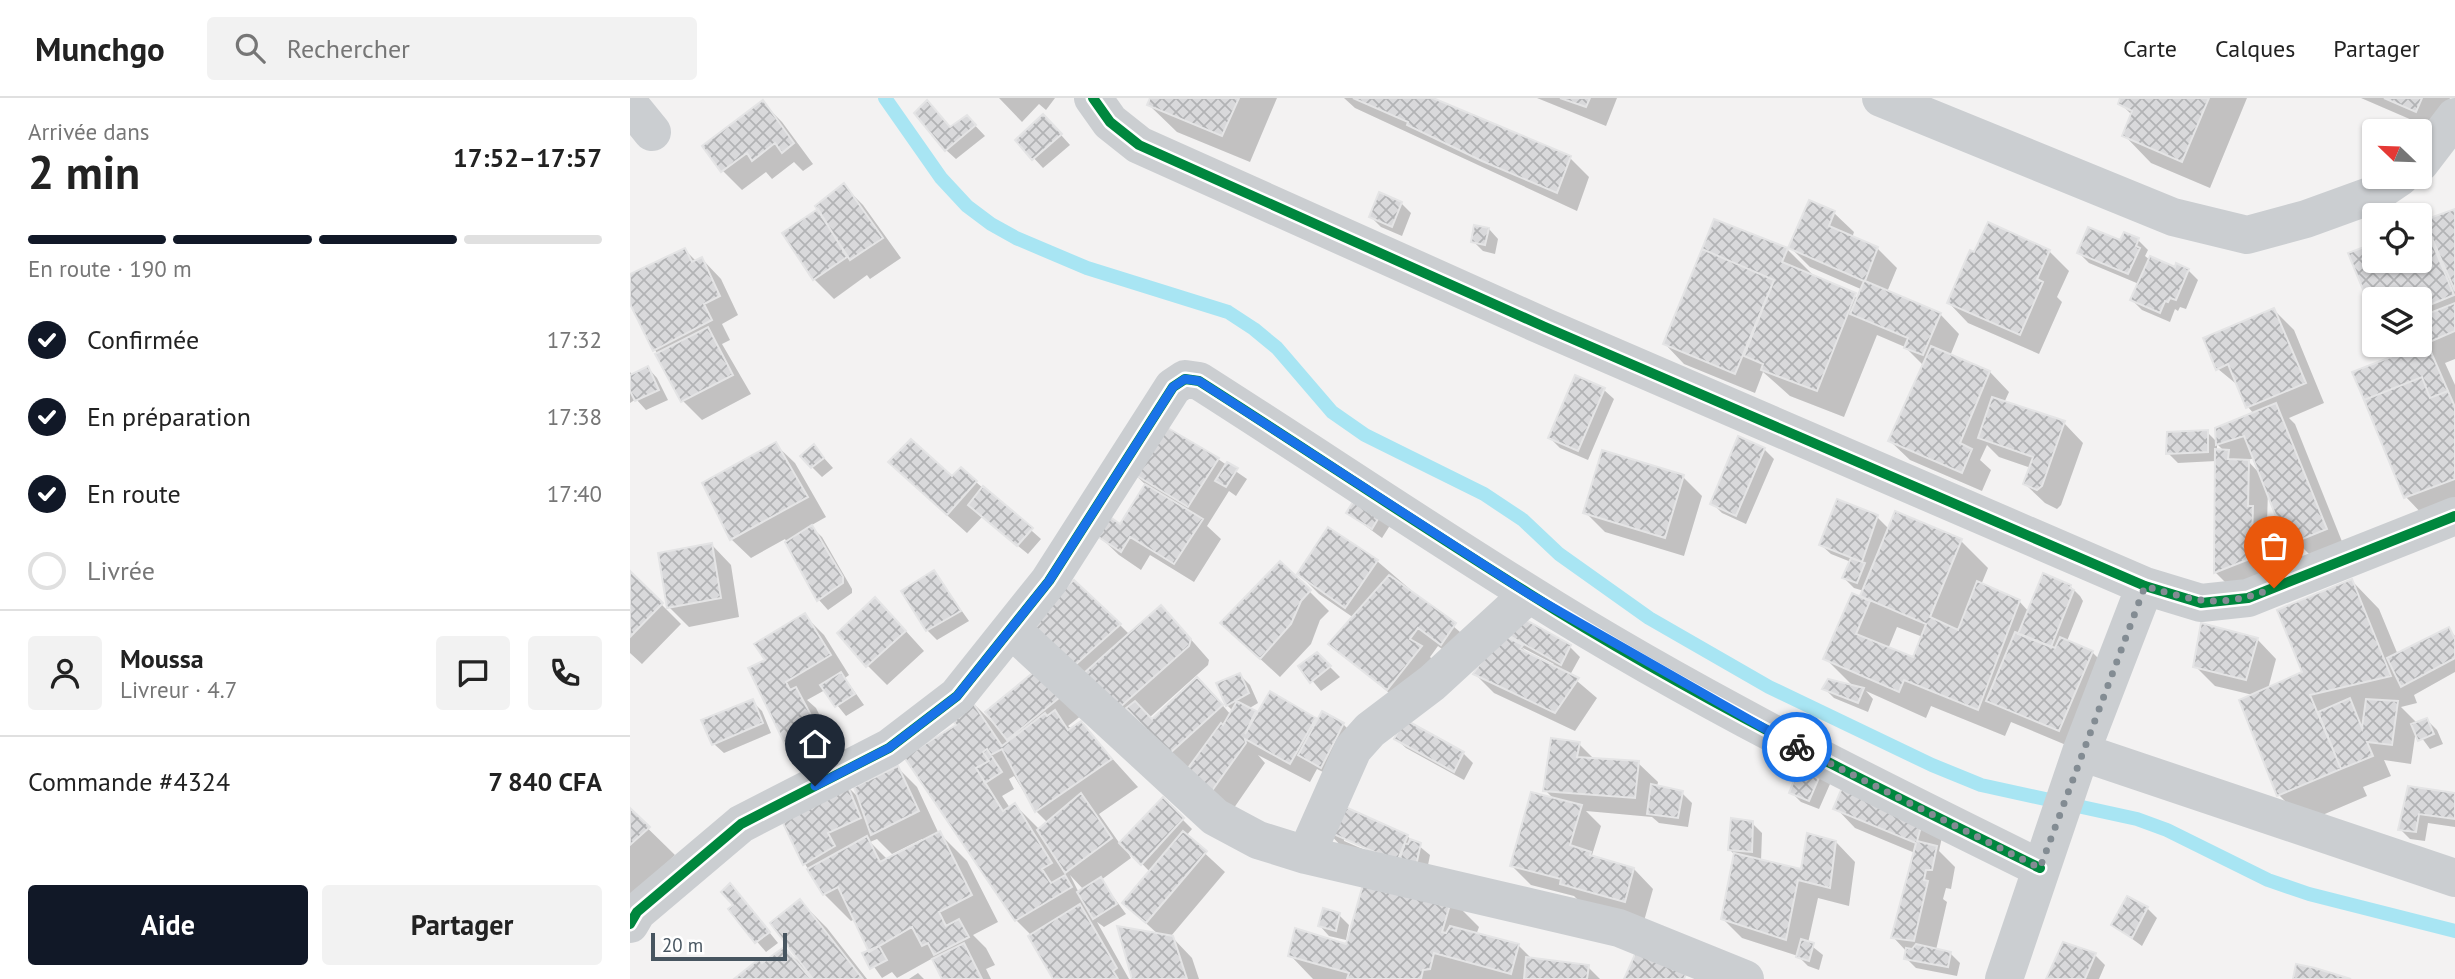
<!DOCTYPE html>
<html lang="fr">
<head>
<meta charset="utf-8">
<style>
  :root { --surface:#fff; --page:#f2f2f2; --text:#222; --muted:#767676; --line:#e0e0e0; --accent:#111827 }
  body { margin:0; font-family:"PT Sans",sans-serif; background:var(--page); color:var(--text); height:100vh; display:flex; flex-direction:column; font-size:26px; white-space:nowrap }
  * { box-sizing:border-box; margin:0 }
  p { font-size:23px; color:var(--muted) }
  .icon { flex:none; width:38px; height:38px; fill:none; stroke:currentColor; stroke-width:2; stroke-linecap:round; stroke-linejoin:round }
  .map { position:relative; flex:1; overflow:hidden }
  .sheet { display:flex; flex-direction:column; background:var(--surface); width:630px }
  .sheet>* { flex:none }
  .needle { width:46px; rotate:293deg }
  .fabs { position:absolute; left:1732px; top:21px; display:grid; gap:14px }
  .fabs a { display:grid; place-items:center; width:70px; height:70px; border-radius:7px; background:var(--surface); box-shadow:0 2px 5px #0004; font-size:35px }
  .scale { position:absolute; left:21px; bottom:18px; width:136px; box-sizing:border-box; padding-left:7px; border:4px solid #475560; border-top:0; font-size:19px; line-height:24px; white-space:nowrap; color:#475560; -webkit-text-stroke:5px #fff; paint-order:stroke }
  .pin { position:absolute; display:grid; place-items:center; width:60px; height:60px; color:#fff; margin:-72px -30px; border-radius:50% 50% 50% 0; rotate:-45deg; box-shadow:0 0 7px #0007 }
  .pin .icon { rotate:45deg }
  .courier { position:absolute; display:grid; place-items:center; width:70px; height:70px; margin:-35px; border:5px solid #1a73e8; border-radius:50%; background:#fff; color:#222; box-shadow:0 2px 9px #0007 }
  .head em { font-style:normal; font-weight:800 }
  .head div { display:flex; flex-direction:column-reverse }
  .head { display:flex; align-items:center; justify-content:space-between; height:119px; padding:0 28px }
  h1 { font-size:46px; font-weight:800; line-height:52px }
  .bar { display:grid; grid-template-columns:repeat(4,1fr); gap:10px 7px; align-content:center; height:84px; padding:0 28px }
  .bar i { height:9px; border-radius:5px; background:var(--line) }
  .bar .selected { background:var(--accent) }
  .bar p { grid-column:span 4 }
  .line { display:flex; align-items:center; gap:18px; padding:0 28px; border-top:2px solid var(--line) }
  .line div { flex:1 }
  .round { display:grid; place-items:center; flex:none; width:74px; height:74px; border-radius:7px; background:var(--page) }
  ol { padding:0 28px; list-style:none }
  li { display:flex; align-items:center; gap:21px; height:77px }
  li p { margin-inline-start:auto }
  li .icon { padding:7px; border-radius:50%; background:var(--accent); color:#fff; stroke-width:4 }
  li:last-child { color:var(--muted) }
  li i { width:38px; height:38px; border:4px solid var(--line); border-radius:50% }
  .action { display:flex; gap:14px; margin-top:auto; padding:14px 28px }
  .action a { flex:1; height:80px; border-radius:7px; background:var(--accent); color:#fff; font-size:28px; font-weight:800; line-height:80px; text-align:center }
  .action a+a { background:var(--page); color:var(--text) }
  header { display:flex; align-items:center; gap:42px; box-sizing:border-box; height:98px; padding:0 35px; background:var(--surface); border-bottom:2px solid var(--line) }
  header strong { font-size:33px }
  nav { display:flex; gap:38px; margin-inline-start:auto; font-size:24px }
  .search { width:490px; height:63px; background:var(--page); display:flex; align-items:center; gap:18px; box-sizing:border-box; padding:0 24px; border-radius:7px; color:var(--muted); font-size:26px }
  main { display:flex; flex:1; min-height:0 }
  .map>svg:first-child { display:block }
</style>
</head>
<body>
<header>
<strong>Munchgo</strong>
<div class="search"><svg class="icon" aria-label="search" viewBox="0 0 24 24"><circle cx="10" cy="10" r="6"/><path d="M15 15l6 6"/></svg>Rechercher</div>
<nav><a>Carte</a><a>Calques</a><a>Partager</a></nav>
</header>
<main>
<section class="sheet">
<div class="head"><div><h1>2 min</h1><p>Arrivée dans</p></div><em>17:52–17:57</em></div>
<div class="bar"><i class="selected"></i><i class="selected"></i><i class="selected"></i><i></i><p>En route · 190 m</p></div>
<ol>
<li><svg class="icon" aria-label="check" viewBox="0 0 24 24"><path d="M5 12l5 5 9-10"/></svg>Confirmée<p>17:32</p></li>
<li><svg class="icon" aria-label="check" viewBox="0 0 24 24"><path d="M5 12l5 5 9-10"/></svg>En préparation<p>17:38</p></li>
<li><svg class="icon" aria-label="check" viewBox="0 0 24 24"><path d="M5 12l5 5 9-10"/></svg>En route<p>17:40</p></li>
<li><i></i>Livrée</li>
</ol>
<div class="line" style="height:126px"><a class="round"><svg class="icon" aria-label="person" viewBox="0 0 24 24"><circle cx="12" cy="8" r="4"/><path d="M4 21q1-7 8-7t8 7"/></svg></a><div><b>Moussa</b><p>Livreur · 4.7</p></div><a class="round"><svg class="icon" aria-label="chat" viewBox="0 0 24 24"><path d="M4 5h16v11H9l-5 4z"/></svg></a><a class="round"><svg class="icon" aria-label="phone" viewBox="0 0 24 24"><path d="M5 4h4l2 5-3 2q2 4 5 5l2-3 5 2v4C11 20 4 13 5 4z"/></svg></a></div>
<div class="line" style="height:91px"><div>Commande #4324</div><b>7 840 CFA</b></div>
<div class="action"><a>Aide</a><a>Partager</a></div>
</section>
<div class="map">
<svg width="1825" height="881" viewBox="0 0 1825 881">
  <defs>
    <pattern id="building-cross-hatch" width="8" height="8" patternUnits="userSpaceOnUse" patternTransform="scale(1.75)"><rect width="8" height="8" fill="#d9d9db"/><path d="M0 0l8 8M0 8l8-8" fill="none" stroke="#b2b3b5"/></pattern>
  </defs>
  <rect width="100%" height="100%" fill="#f3f2f2"/>
  <path fill="#0003" fill-rule="evenodd" d="M369,0H425L416,12L409,6L392,24Z
    M522,0H647L620,64L547,34L519,7Z
    M714,0H799L940,60L959,79L947,113L725,10Z
    M907,0H987L976,28Z
    M1492,0H1617L1580,90L1521,65L1494,37L1502,17L1490,5Z
    M1731,0H1820L1805,32Z
    M132,4L152,24L183,66L173,73L164,64L142,81L136,74L112,92L93,73Z
    M337,19L355,38L326,61L316,52L321,31Z
    M423,28L440,47L413,70L387,42Z
    M214,88L233,107L271,160L240,181L237,177L204,201L184,181L154,136L190,112Z
    M771,105L781,115L772,138L751,129L741,119Z
    M1180,105L1204,115L1224,134L1222,140L1247,150L1267,170L1257,194L1310,216L1329,236L1320,258L1360,274L1379,294L1374,305L1434,325L1453,345L1431,407L1427,411L1415,405L1395,386L1401,370L1369,359L1357,347L1350,362L1361,372L1352,393L1280,362L1260,343L1294,268L1275,249L1247,237L1214,319L1160,298L1133,274L1125,295L1054,266L1035,246L1157,151L1184,178L1229,201L1233,192L1180,169L1160,149Z
    M1825,113V261L1815,265L1825,287V408L1795,419L1776,399L1724,275L1763,260L1758,247H1790V201H1745V163H1790V128Z
    M859,131L868,141L865,156L853,153L843,143Z
    M1508,142L1518,152L1515,158L1520,162L1558,172L1568,182L1556,211L1550,209L1548,213L1545,211L1540,224L1512,212L1502,202L1509,186L1459,165L1449,155Z
    M55,152L67,164L72,161L91,181L108,217L92,226L100,242L92,246L121,296L72,322L53,303L0,206V178Z
    M1419,153L1439,173L1427,199L1432,204L1409,256L1338,225L1319,205Z
    M1644,212L1664,232L1694,305L1659,320L1665,326L1715,451L1686,463L1653,430L1638,392L1637,425L1642,430L1641,462L1637,463L1636,482L1605,494L1586,475V363L1548,365L1538,355L1577,334L1587,344L1624,316L1618,309L1610,289L1588,271ZM1587,346L1595,354L1587,353ZM1625,360L1631,377L1617,362Z
    M18,270L27,280L38,302L16,312L6,301L0,305V274L3,278Z
    M946,280L974,292L984,301L958,362L930,350L920,340Z
    M145,346L165,365L196,419L180,428L192,439L222,491V495L198,512L189,502L155,441L121,460L101,441Z
    M184,349L203,370L192,379L182,369Z
    M1134,351L1144,361L1116,426L1092,415L1082,405Z
    M588,361L617,381L606,398L599,393L577,428L591,441L564,484L520,457L511,472L489,457L469,438L490,428L516,387L501,373Z
    M1053,379L1072,398L1054,458L975,434L955,414Z
    M322,380L346,384L411,441L398,456L352,419L337,435L280,384Z
    M718,415L764,421L752,440Z
    M1247,419L1259,431L1331,443L1358,470L1351,487L1389,503L1399,514L1440,488L1450,498L1453,503L1437,543L1462,554L1481,573L1448,652L1381,624L1375,638L1301,608L1296,620L1236,593L1243,601L1238,614L1204,600L1195,591L1224,589L1195,560L1234,493L1224,490L1214,480L1221,464L1201,456L1191,447ZM1267,529L1293,539L1284,561L1258,551Z
    M82,447L101,467L109,519L59,529L39,509Z
    M747,463L844,546L831,565L808,548L800,559L810,569L777,610L701,546L724,520L689,496L669,476Z
    M651,465L699,513L690,522L681,546L650,579L612,544Z
    M304,474L339,523L307,542L297,532Z
    M0,475L51,526L12,566L0,555Z
    M1722,483L1749,511L1768,557L1818,531L1825,538V574L1784,597L1787,605L1771,609L1788,626L1797,622L1807,632L1813,646L1800,651L1786,632L1781,666L1754,662L1761,678L1733,689L1737,698L1676,724L1649,697L1623,597L1585,588L1565,568L1627,541L1646,561L1638,591L1674,575Z
    M174,517L194,537L219,577L215,580L234,607L216,618L195,592L177,602L186,610L209,656L182,677L163,658L137,563Z
    M264,520L294,553L257,587L237,567Z
    M889,520L940,549L950,559L940,577L967,600L945,633L864,595L845,576L891,548L880,537ZM891,549L924,566L922,568L900,557Z
    M490,527L500,537L550,529L579,562L578,567L520,619L523,623L587,601L601,617L603,613L597,607L610,577L620,587L628,605L618,611L628,618L688,624L692,615L713,626L723,636L701,678L687,671L680,684L628,657L635,665L597,720L500,637L417,544Z
    M687,556L710,579L691,593L670,568Z
    M410,572L452,617L438,628L442,631L451,626L508,689L469,716L490,746L533,702L562,731L556,738L595,774L541,838L562,860L569,881H503L530,838L494,805L520,774L494,747L501,760L471,782L496,816L474,829L467,824L499,881H425L402,838L386,822L328,628L339,601L363,625ZM384,678L406,713L418,725L410,732L385,707L380,710L372,698L384,691L379,681ZM440,777L454,792L449,795Z
    M122,603L132,613L141,635L94,655L84,646Z
    M766,641L833,655L843,665L834,682L776,650Z
    M949,646L965,662L1008,665L1028,684L1027,689L1052,695L1062,705L1058,729L1029,725L1022,719L956,713L971,728L962,757L1004,771L1023,791L1014,823L951,805L944,798L901,787L882,768L924,701L915,692Z
    M1172,669L1200,686L1189,711L1171,704L1161,694Z
    M268,670L287,689L308,734L337,763L368,824L343,837L356,850L365,867L356,871L361,881H314L303,860L267,880L262,874L252,880L235,856L241,854L225,821L221,823L194,796L175,766L153,722L217,688L230,701ZM247,741L262,756L292,741L294,744L258,762L240,744Z
    M1215,687L1312,739L1309,753L1325,769L1321,791L1316,790L1313,801L1317,804L1306,852L1320,855L1330,865L1327,878L1286,870L1276,860L1277,854L1263,839L1285,755L1225,730L1206,710Z
    M1780,690L1825,697V729L1798,725L1795,743L1780,741L1770,731Z
    M0,713L45,757L0,800Z
    M1122,725L1132,735L1131,763L1173,773L1206,744L1225,764L1219,808L1188,800L1178,845L1193,857L1189,872L1178,868L1168,858L1112,840L1093,821L1105,757L1100,752Z
    M694,730L777,738L800,757L796,777L713,750ZM714,739L774,769L714,743Z
    M109,797L148,845L136,854L100,812Z
    M822,802L849,829L846,837L888,847L902,861L958,869L970,881H683L660,857L714,847Z
    M170,803L197,830L237,881H106L154,851L179,872Z
    M1517,810L1527,820L1512,848L1483,827Z
    M709,817L719,827L716,842L699,838L690,828Z
    M1434,846L1465,857L1475,867L1469,881H1418Z
    M288,875L294,881H279Z"/>
  <g fill="none" stroke-linecap="round" stroke-linejoin="round">
    <path stroke="#a8e5f3" stroke-width="14" d="M255,0L311,80L337,108L361,126L386,140L457,170L598,214L624,231L647,250L702,314L735,337L854,396L893,422L929,456L1019,520L1139,589L1302,667L1351,687L1507,721L1537,732L1638,782L1679,796L1825,833"/>
  </g>
  <path fill="url(#building-cross-hatch)" stroke="#e4e4e5" stroke-width="2" d="M520,0H609L592,38L517,7Z
    M723,0H803L941,58L927,95L852,63L777,27L778,24Z
    M930,0H960L956,9Z
    M1490,0H1579L1552,64L1492,38L1502,13L1488,6Z
    M1754,0H1792L1786,14Z
    M133,2L164,45L152,55L145,45L122,63L117,55L91,74L72,48Z
    M297,2L320,29L337,17L346,27L315,53L284,15Z
    M413,16L432,36L402,62L385,42Z
    M214,85L253,140L220,162L185,108Z
    M749,94L772,104L762,129L739,119Z
    M1179,102L1205,113L1199,128L1248,149L1235,183L1311,215L1293,257L1274,250L1278,240L1220,216L1234,183L1158,150Z
    M188,111L217,159L183,182L152,135Z
    M1825,111V193L1794,122Z
    M1084,121L1158,150L1152,164L1226,195L1187,293L1131,272L1133,266L1114,258L1144,182L1072,151Z
    M1358,124L1420,152L1407,181L1413,184L1390,237L1317,205L1340,152L1344,154Z
    M1794,125L1824,197L1790,211V201H1745V221L1718,155L1745,145V163H1790V126Z
    M844,127L859,130L855,147L841,144Z
    M1458,129L1490,142L1494,134L1509,140L1506,148L1510,150L1498,176L1447,155Z
    M55,150L62,164L72,159L90,198L74,206L82,222L23,253L0,206V176Z
    M1072,151L1144,182L1105,276L1033,246Z
    M1520,158L1545,169L1546,165L1559,171L1546,202L1540,200L1538,204L1535,203L1530,215L1500,202Z
    M1825,205V233L1797,245L1818,293L1800,300L1792,279L1734,302L1722,274L1761,259L1756,247H1790V219Z
    M1644,210L1676,285L1616,310L1598,266L1586,272L1573,240Z
    M78,229L103,277L51,304L25,256Z
    M1301,248L1360,273L1330,345L1342,351L1332,375L1258,343Z
    M18,268L29,292L5,303L0,293V277Z
    M945,277L975,290L948,353L918,340Z
    M1792,279L1800,300L1818,293L1825,309V381L1774,400L1734,302Z
    M1362,299L1435,323L1412,388L1407,392L1393,386L1403,359L1348,340Z
    M1646,305L1697,431L1665,444L1659,429L1651,431L1614,338L1586,347L1585,330Z
    M531,326L589,360L558,409L499,373Z
    M1578,332V354L1536,356L1537,334Z
    M1108,338L1135,350L1106,418L1080,406Z
    M281,341L322,378L331,369L347,383L317,417L258,364Z
    M146,344L178,399L100,442L72,385Z
    M184,346L194,360L181,370L170,358Z
    M1585,351L1599,352L1598,361L1619,362L1618,408H1623L1622,443L1618,444L1617,462L1584,475Z
    M972,352L1054,377L1035,440L953,415Z
    M597,364L608,370L596,389L585,383Z
    M515,386L573,421L544,466L500,439L491,454L467,438L480,419L490,426Z
    M353,388L403,430L387,448L338,407Z
    M729,394L755,409L742,431L716,415Z
    M1207,401L1248,417L1232,464L1189,447Z
    M1265,413L1332,441L1300,519L1328,532L1347,483L1390,502L1348,612L1274,582L1269,594L1193,561L1222,495L1240,503L1226,536L1283,559L1296,526L1230,498Z
    M182,427L213,479V485L187,503L155,444Z
    M698,429L748,462L715,510L667,476Z
    M82,445L91,500L37,510L28,455Z
    M1221,460L1235,465L1227,485L1212,480Z
    M650,463L681,492L671,503L661,526L630,561L590,525Z
    M304,472L331,513L296,533L271,493Z
    M0,473L33,505L0,539Z
    M1413,475L1441,487L1440,490L1444,492L1421,549L1388,536Z
    M759,477L826,525L811,547L788,530L780,541L792,548L757,592L698,546Z
    M1722,481L1761,578L1680,597L1711,671L1647,698L1609,602L1672,574L1647,512Z
    M444,482L491,526L443,569L395,525Z
    M245,499L276,533L236,569L207,535Z
    M531,507L561,541L559,548L479,619L446,582Z
    M175,515L201,557L156,584L160,592L166,589L191,636L185,639L189,645L161,659L118,570L135,562L124,546Z
    M889,518L941,547L931,567L878,537Z
    M1571,525L1628,540L1616,582L1563,569Z
    M1819,529L1825,541V560L1771,589L1757,560Z
    M1385,534L1425,550L1430,539L1463,553L1429,633L1356,603Z
    M871,536L893,547L890,551L949,580L925,615L843,576Z
    M687,554L701,568L680,585L668,568Z
    M410,569L434,596L377,642L355,614Z
    M211,574L225,596L205,609L190,587Z
    M610,575L619,595L596,608L586,585Z
    M567,579L593,607L539,656L496,610L505,603L522,621Z
    M1198,581L1234,590L1228,605L1192,591Z
    M640,593L686,620L660,666L615,641L616,645L576,701L550,681L591,625L593,627L607,603L626,613L615,636Z
    M339,599L372,648L415,615L417,618L425,612L438,632L451,623L482,661L405,714L372,651L361,657L357,651L353,654L359,663L346,670L373,713L385,705L422,765L412,771L421,785L435,777L442,789L385,823L274,659L326,627L317,614Z
    M1720,600L1732,630L1736,601L1768,603L1762,647L1737,644L1743,658L1711,671L1688,614Z
    M123,601L133,625L82,647L71,622Z
    M692,613L714,625L691,670L668,657Z
    M1797,620L1804,636L1788,643L1781,626Z
    M774,621L834,654L824,674L764,641Z
    M921,640L950,644L947,659L1009,663L1005,700L913,693Z
    M357,651L372,674L355,685L346,670L359,663L353,654Z
    M1171,666L1191,675L1179,703L1159,695Z
    M268,668L289,713L241,737L224,689Z
    M1214,685L1294,718L1287,743L1307,748L1302,772H1296L1294,782L1298,783L1284,843L1261,840L1286,745L1203,711Z
    M217,686L231,720L198,735L205,748L173,767L151,721Z
    M1021,686L1053,693L1048,720L1017,716Z
    M1778,688L1825,695V721L1789,716L1786,734L1768,732Z
    M901,694L952,707L940,747L961,754L960,757L1004,770L995,804L930,786L931,781L880,768Z
    M451,695L482,740L435,775L407,732Z
    M533,699L554,720L511,767L489,745Z
    M702,703L778,737L767,764L692,731Z
    M0,710L20,729L0,747Z
    M1101,720L1123,723L1122,754L1098,752Z
    M310,733L342,797L309,814L316,828L329,821L339,839L304,857L298,845L292,848L282,829L239,854L208,789L193,797L177,771L237,738L250,764Z
    M553,733L577,753L516,825L492,805Z
    M1177,735L1206,743L1200,790L1168,782L1156,842L1091,821L1104,755L1171,771Z
    M780,741L791,745L786,768L768,766L775,745L778,746Z
    M736,776L822,800L812,834L816,835L820,828L889,846L881,876L804,855L800,871L793,872L791,881H717L719,875L658,858L665,830L716,846Z
    M471,779L487,806L463,821L447,794Z
    M100,785L140,834L125,845L98,811L103,807L91,794Z
    M1497,798L1518,809L1502,840L1481,827Z
    M170,801L233,881H183L140,825Z
    M450,806L487,870L483,873L488,881H423L398,838Z
    M693,810L710,815L706,833L688,828Z
    M487,828L543,838L557,881H502Z
    M1171,841L1184,845L1179,863L1166,859Z
    M1433,844L1466,855L1455,881H1416Z
    M334,845L352,881H312L302,861Z
    M1286,846L1321,854L1318,869L1274,861L1276,850L1282,851Z
    M249,848L257,862L240,871L232,855Z
    M154,849L181,881H104L129,861L132,865Z
    M1006,854L1057,874L1054,881H994Z
    M896,859L959,867L957,881H894Z
    M1666,866L1685,870L1721,881H1663Z"/>
  <g fill="none" stroke-linecap="round" stroke-linejoin="round">
    <path stroke="#cbced1" stroke-width="38" d="M463,0L480,24L509,47L915,229L1515,488L1571,505L1618,500L1825,418
      M1251,0L1543,119L1617,137L1676,121L1745,96L1770,79
      M0,7L22,34
      M1790,65L1825,19
      M381,531L585,719L628,742L676,757L989,830L1115,881
      M1451,654L1825,780
      M676,757L723,651L740,632L802,585L899,496
      M0,826L7,814L111,726L259,650L327,598L419,483L543,289L555,281L569,283C679,353 787,426 898,495C1061,598 1237,685 1410,770
      M1374,881L1451,654L1515,488"/>
    <g stroke="#fff" stroke-width="15">
      <path id="cycleway" d="M463,0L480,24L509,47L915,229L1515,488L1571,505L1618,500L1825,418
        M0,826L7,814L111,726L259,650L327,598L419,483L543,289L555,281L569,283C679,353 787,426 898,495C1061,598 1237,685 1410,770"/>
    </g>
    <use href="#cycleway" stroke="#00873e" stroke-width="10"/>
  </g>
  <g fill="none" stroke-linecap="round" stroke-linejoin="round">
    <path stroke="#838c93" stroke-width="7" stroke-dasharray="0 12.6" d="M1167,649L1410,770L1515,488C1568,504 1590,511 1644,490"/>
    <path stroke="#1a73e8" stroke-width="9" d="M185,688L259,650L327,598L419,483L543,289L555,281L569,283L899,496L1167,649"/>
  </g>
</svg>
<div class="fabs">
<a><svg class="needle" viewBox="-14 -14 28 28"><path d="M0-13l5 13h-10z" fill="#e53935"/><path d="M0 13l5-13h-10z" fill="#767676"/></svg></a>
<a><svg class="icon" aria-label="locate" viewBox="0 0 24 24"><circle cx="12" cy="12" r="6"/><path d="M12 2v4M12 18v4M2 12h4M18 12h4"/></svg></a>
<a><svg class="icon" aria-label="layers" viewBox="0 0 24 24"><path d="M12 4l9 5-9 5-9-5zM3 14l9 5 9-5"/></svg></a>
</div>
<div class="scale">20 m</div>
<div class="pin" style="left:1644px;top:490px;background:#ea580c"><svg class="icon" aria-label="bag" viewBox="0 0 24 24"><path d="M5 8h14l-1 12H6zM9 8a3 3 0 0 1 6 0"/></svg></div>
<div class="pin" style="left:185px;top:688px;background:#1f2937"><svg class="icon" aria-label="home" viewBox="0 0 24 24"><path d="M3 11l9-7 9 7M6 9v11h12V9"/></svg></div>
<div class="courier" style="left:1167px;top:649px"><svg class="icon" aria-label="bike" viewBox="0 0 24 24"><circle cx="6" cy="16" r="4"/><circle cx="18" cy="16" r="4"/><path d="M6 16l4-8h5l3 8M10 8l3 8H6M13 5h3"/></svg></div>
</div>
</main>
</body>
</html>
